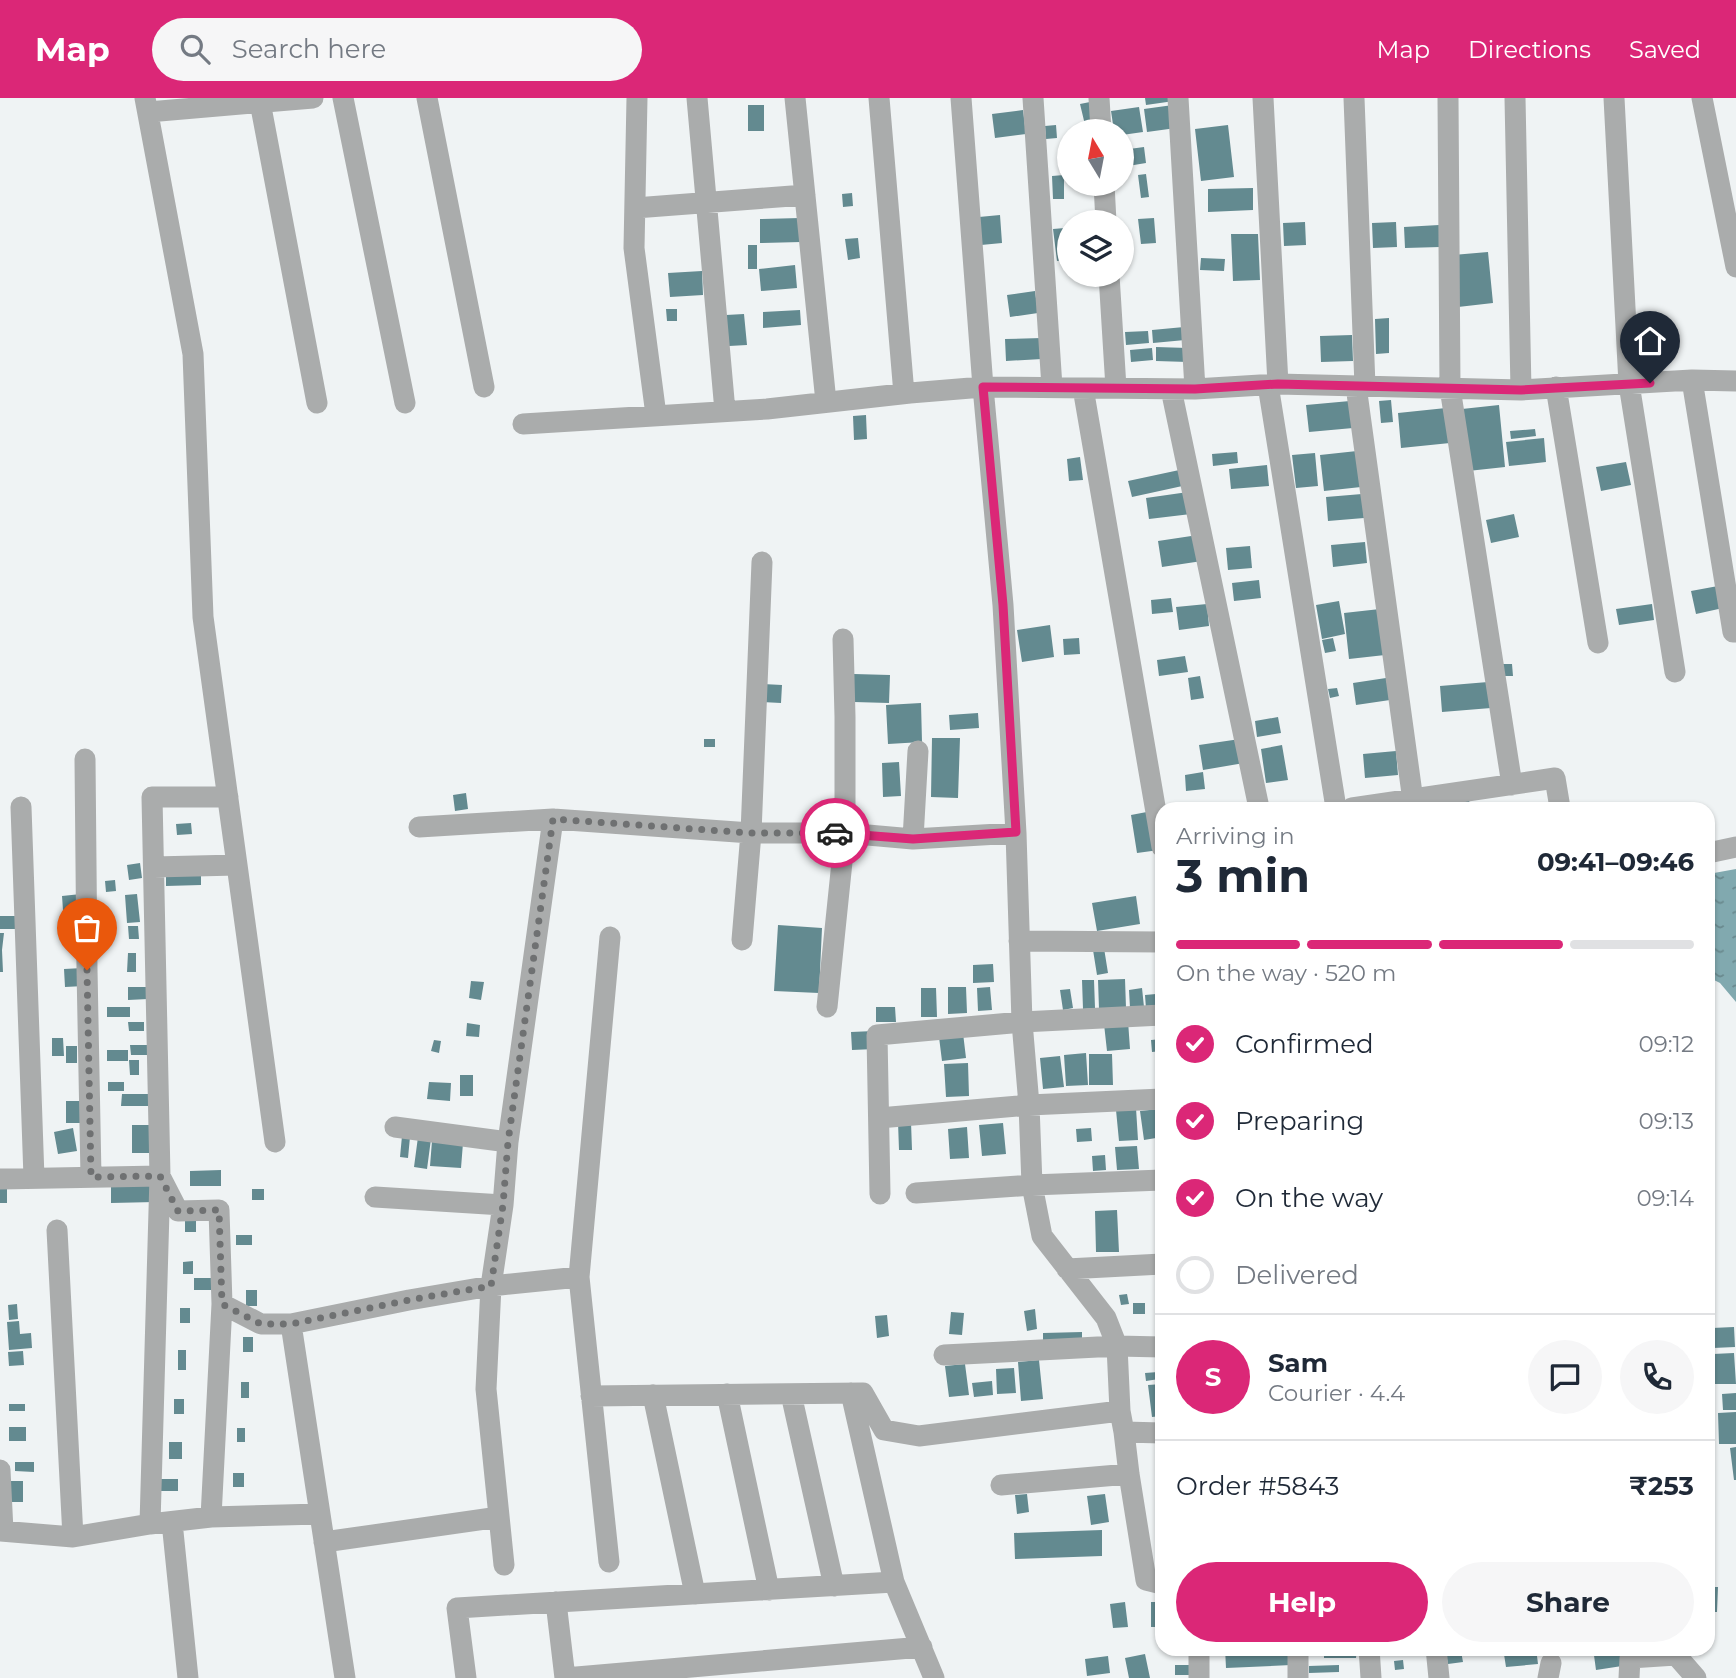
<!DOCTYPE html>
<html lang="en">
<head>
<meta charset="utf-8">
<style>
  :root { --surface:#fff; --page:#f6f6f7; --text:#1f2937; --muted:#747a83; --line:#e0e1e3; --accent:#db2777 }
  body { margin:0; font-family:Montserrat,sans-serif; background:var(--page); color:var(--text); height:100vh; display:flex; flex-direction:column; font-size:26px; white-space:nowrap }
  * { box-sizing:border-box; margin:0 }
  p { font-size:23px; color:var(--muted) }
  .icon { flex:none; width:38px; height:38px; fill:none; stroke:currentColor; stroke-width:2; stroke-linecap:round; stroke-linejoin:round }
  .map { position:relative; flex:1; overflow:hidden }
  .details { position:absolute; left:1155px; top:704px; width:560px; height:854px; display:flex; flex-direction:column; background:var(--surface); border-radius:21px; box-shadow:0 2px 5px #0004 }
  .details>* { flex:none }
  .needle { width:46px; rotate:350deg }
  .fabs { position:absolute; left:1057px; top:21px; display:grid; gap:14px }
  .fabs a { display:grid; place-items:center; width:77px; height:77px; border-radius:50%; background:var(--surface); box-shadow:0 2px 5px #0004; font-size:35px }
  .pin { position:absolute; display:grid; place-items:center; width:60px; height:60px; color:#fff; margin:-72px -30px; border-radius:50% 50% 50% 0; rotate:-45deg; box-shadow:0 0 7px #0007 }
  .pin .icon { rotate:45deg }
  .courier { position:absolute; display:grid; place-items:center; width:70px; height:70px; margin:-35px; border:5px solid #db2777; border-radius:50%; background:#fff; color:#222; box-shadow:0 2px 9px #0007 }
  .head em { font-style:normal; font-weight:700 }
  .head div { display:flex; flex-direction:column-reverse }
  .head { display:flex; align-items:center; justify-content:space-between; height:119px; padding:0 21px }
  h1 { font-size:46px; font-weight:700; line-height:52px }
  .bar { display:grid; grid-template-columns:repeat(4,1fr); gap:10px 7px; align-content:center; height:84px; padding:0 21px }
  .bar i { height:9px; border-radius:5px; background:var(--line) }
  .bar .current { background:var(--accent) }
  .bar p { grid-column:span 4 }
  .line { display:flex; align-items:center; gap:18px; padding:0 21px; border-top:2px solid var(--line) }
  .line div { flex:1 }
  .round { display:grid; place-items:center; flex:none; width:74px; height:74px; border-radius:37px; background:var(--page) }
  ol { padding:0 21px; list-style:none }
  li { display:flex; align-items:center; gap:21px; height:77px }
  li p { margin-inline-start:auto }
  li .icon { padding:7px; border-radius:50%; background:var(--accent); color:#fff; stroke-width:4 }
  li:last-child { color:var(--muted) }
  li i { width:38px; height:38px; border:4px solid var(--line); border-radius:50% }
  .button { display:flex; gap:14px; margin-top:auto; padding:14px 21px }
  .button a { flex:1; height:80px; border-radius:42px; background:var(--accent); color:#fff; font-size:28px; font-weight:700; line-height:80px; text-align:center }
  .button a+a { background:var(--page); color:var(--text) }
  header { display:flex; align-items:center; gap:42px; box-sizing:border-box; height:98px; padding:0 35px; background:var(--accent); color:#fff }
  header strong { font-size:33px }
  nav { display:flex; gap:38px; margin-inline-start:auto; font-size:24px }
  .search { width:490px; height:63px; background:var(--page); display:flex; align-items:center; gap:18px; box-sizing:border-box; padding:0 24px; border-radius:38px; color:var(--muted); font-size:26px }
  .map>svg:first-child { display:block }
</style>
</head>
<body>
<header>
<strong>Map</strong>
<div class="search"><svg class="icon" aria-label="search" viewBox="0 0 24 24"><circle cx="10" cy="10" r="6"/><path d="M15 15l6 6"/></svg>Search here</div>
<nav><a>Map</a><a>Directions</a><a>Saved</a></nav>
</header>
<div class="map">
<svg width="1736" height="1580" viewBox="0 0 1736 1580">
  <defs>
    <pattern id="water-ripples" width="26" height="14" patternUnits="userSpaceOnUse" patternTransform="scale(1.75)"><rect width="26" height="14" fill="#81a9af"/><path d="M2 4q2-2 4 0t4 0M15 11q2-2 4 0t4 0" fill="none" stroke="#6a8a8f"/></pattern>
  </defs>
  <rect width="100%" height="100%" fill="#eff3f4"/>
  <path fill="url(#water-ripples)" d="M1736,771V904L1720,885L1708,879V778L1714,775Z"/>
  <path fill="#638a90" d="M1145,0H1174V3L1146,7Z
    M1090,4L1096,29L1086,31L1080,6Z
    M748,7H764V33H748Z
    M1173,7L1176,30L1147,34L1144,11Z
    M1139,9L1143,34L1122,37V33H1114L1111,13Z
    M1023,12L1026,36L995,40L992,16Z
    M1056,27L1057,40L1046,41L1045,28Z
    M1228,27L1234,79L1201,83L1195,31Z
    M1144,49L1146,65L1122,69V52Z
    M1146,76L1149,99L1141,100L1138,77Z
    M1064,77V101H1053L1052,78Z
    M1253,90V112L1208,114V91Z
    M852,95L853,108L843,109L842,96Z
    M1000,117L1002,145L981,147L979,119Z
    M800,120L801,144L760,145V121Z
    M1154,120L1156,145L1141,146L1138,121Z
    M1305,124L1306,147L1284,148L1283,125Z
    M1396,124L1397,149L1373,150L1372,125Z
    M1439,127L1440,149L1405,150L1404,129Z
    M1065,130L1069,161L1057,163L1053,131Z
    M1231,136H1258L1260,182L1233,183Z
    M858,140L860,160L848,162L845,141Z
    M748,147H757V171H748Z
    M1488,154L1493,205L1458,209L1453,157Z
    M1201,160L1225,161L1224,173L1200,172Z
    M795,167L797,190L761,193L759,171Z
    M702,173L703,197L670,199L668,175Z
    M1035,193L1038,215L1010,219L1007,197Z
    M666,211H677V223H667Z
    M800,212L801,227L763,230V214Z
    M744,216L747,247L729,248L726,217Z
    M1389,220V255L1376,256L1375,221Z
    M1184,229L1185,242L1153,245L1152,232Z
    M1148,233L1149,245L1126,247L1125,234Z
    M1352,237L1353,263L1321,264L1320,238Z
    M1042,240V261L1006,263L1005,241Z
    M1156,249L1188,250V264L1156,263Z
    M1152,250L1153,262L1131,264L1130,252Z
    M1391,302L1393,324L1381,325L1379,303Z
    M1350,303L1353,330L1309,334L1306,307Z
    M1499,307L1505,369L1468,373L1462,311Z
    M1446,310L1450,345L1401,350L1398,315Z
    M866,317L867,341L854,342L853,318Z
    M1535,331L1536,338L1511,341L1510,333Z
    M1544,340L1546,364L1509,368L1506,344Z
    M1357,353L1361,389L1324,393L1320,357Z
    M1237,354L1238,365L1213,368L1212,356Z
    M1315,355L1318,388L1296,390L1292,357Z
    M1080,359L1083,382L1069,383L1067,361Z
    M1626,364L1631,387L1601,393L1596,369Z
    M1267,367L1269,388L1231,391L1229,371Z
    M1184,371L1187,387L1132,399L1128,383Z
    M1188,394L1191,416L1149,421L1146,400Z
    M1362,396L1364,420L1328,423L1326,399Z
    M1514,416L1519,439L1491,445L1486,422Z
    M1198,437L1202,463L1162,469L1158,443Z
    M1365,444L1367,465L1333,469L1331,447Z
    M1250,448L1252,470L1228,472L1226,450Z
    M1259,482L1261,500L1234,503L1232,485Z
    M1718,488L1723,510L1696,516L1691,493Z
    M1171,500L1173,514L1152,516L1151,502Z
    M1339,503L1345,536L1322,541L1316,507Z
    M1207,506L1209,528L1179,532L1176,509Z
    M1652,506L1654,522L1619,527L1616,511Z
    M1380,511L1385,557L1349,561L1344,515Z
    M1050,527L1054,559L1022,564L1017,532Z
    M1079,540L1080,556L1064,557L1063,541Z
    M1333,540L1336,553L1325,555L1322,542Z
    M1185,558L1188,574L1159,578L1157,562Z
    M1502,566H1512L1513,578H1503Z
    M854,576L890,577L889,605L854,604Z
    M1200,578L1204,600L1191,602L1188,580Z
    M1386,580L1390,602L1356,607L1353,585Z
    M1488,584L1491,610L1442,614L1440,588Z
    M763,586L782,587L781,605L762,604Z
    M1337,590L1339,598L1330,600L1328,591Z
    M921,605L922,644L888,646L886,607Z
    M978,615L979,630L950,632L949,617Z
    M1278,619L1281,635L1257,639L1255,623Z
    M932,640H960L958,700L931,699Z
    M704,641H715V649H704Z
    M1240,641L1244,665L1203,672L1199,647Z
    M1282,647L1288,682L1266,685L1261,651Z
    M1396,653L1398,677L1365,680L1363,656Z
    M899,664L901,698L883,699L882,665Z
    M1203,674L1205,691L1186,693L1185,677Z
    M466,695L468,711L455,713L453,697Z
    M1469,701L1470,710H1440L1439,704Z
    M1152,713L1159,752L1137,755L1131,717Z
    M191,725L192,736L177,737L176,726Z
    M140,765L142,780L129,782L127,767Z
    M201,772V787L166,788V774Z
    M115,782L116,793L106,794L105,783Z
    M81,796L82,809L63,812L62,798Z
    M137,796L140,824L127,825L125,797Z
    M1136,798L1140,826L1097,833L1092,805Z
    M0,818H20V831H0Z
    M778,827L822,830L819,895L774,893Z
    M128,828H138L139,841H129Z
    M0,835H4L2,852L3,874H0Z
    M1104,850L1108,875L1097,877L1093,852Z
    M128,855H136V874H127Z
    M993,866L994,884L973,885V867Z
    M83,870L84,888L65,889L64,871Z
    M1125,881L1126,910L1099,911L1098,882Z
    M1082,882H1094L1095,910L1083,911Z
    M471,883L484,884L481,902L469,900Z
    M128,889H148V901L128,902Z
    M948,889H966L967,915L948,916Z
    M990,889L992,912L978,913L977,890Z
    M921,890H936L937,919H921Z
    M1142,890L1144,909L1130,910L1129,892Z
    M1070,891L1073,910L1063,912L1060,892Z
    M1156,896L1157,911H1146L1145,897Z
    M107,909H130V919H107Z
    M876,909H895L896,924H876Z
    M1128,923L1130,951L1107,953L1104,926Z
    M128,924H144V933H129Z
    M467,925L480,927L479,939L466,938Z
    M874,933L875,951L852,952L851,934Z
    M963,935L966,960L942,963L939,939Z
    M52,940H63L64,958H52Z
    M1162,941V953L1152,954L1151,942Z
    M434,942L441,943L439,955L431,953Z
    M130,947H153V957H131Z
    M66,948H77V965H66Z
    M107,952H128V963H107Z
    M1086,955L1088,987L1066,988L1064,957Z
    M1089,956H1112L1113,987H1089Z
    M1060,958L1064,989L1043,991L1040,960Z
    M129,962H139V977H130Z
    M968,965L969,998L946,999L944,966Z
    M460,977H473V998H460Z
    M108,984H124V993H108Z
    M429,984L451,985L450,1003L427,1001Z
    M122,996H156V1008H121Z
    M66,1003H84V1025H66Z
    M1136,1010L1138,1042L1119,1043L1116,1012Z
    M1159,1011L1162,1039L1144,1042L1140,1013Z
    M898,1024H911L912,1052H899Z
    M1003,1025L1006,1056L982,1058L979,1027Z
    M132,1027H153L154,1055H132Z
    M967,1029L969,1060L950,1061L948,1031Z
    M73,1030L77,1053L58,1056L54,1034Z
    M1091,1030L1092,1043L1077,1044L1076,1031Z
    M402,1038L410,1039L408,1060L400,1059Z
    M418,1039L431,1041L427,1071L414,1069Z
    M432,1043L463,1045L461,1070L430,1068Z
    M1137,1048L1139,1071L1117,1072L1115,1049Z
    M1105,1057L1106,1072L1093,1073L1092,1058Z
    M221,1072V1088H190V1073Z
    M111,1082H155V1104L111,1105Z
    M0,1088H7V1105H0Z
    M252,1091H264V1102H252Z
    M1117,1112L1119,1154H1096L1095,1113Z
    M185,1117H196V1134H185Z
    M236,1137H252V1147H236Z
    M193,1163V1176H183V1164Z
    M194,1180H212V1192H194Z
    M246,1192H257V1208H246Z
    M1127,1196L1129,1206L1121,1207L1119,1197Z
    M1133,1205H1145V1216H1133Z
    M17,1206L18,1221L9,1222L8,1207Z
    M180,1210H190V1225H180Z
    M1035,1211L1037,1231L1027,1233L1024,1213Z
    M951,1214L964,1215L962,1237L949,1236Z
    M887,1217L889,1238L877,1240L875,1218Z
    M19,1223L20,1236L31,1235L32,1250L9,1252L7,1224Z
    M1734,1229L1735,1249L1713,1250L1712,1230Z
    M1082,1234V1246H1043V1235Z
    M243,1239H253V1254H243Z
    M178,1252H186V1272H178Z
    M23,1253L24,1267L9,1268L8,1254Z
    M1734,1255L1736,1286H1714L1713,1256Z
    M1039,1262L1043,1301L1021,1303L1018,1264Z
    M965,1266L969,1297L949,1299L945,1268Z
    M1014,1270L1016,1295L997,1296L996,1271Z
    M1158,1274L1159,1281L1146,1283L1145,1275Z
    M992,1283L993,1297L974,1299L972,1285Z
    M241,1284H249V1300H241Z
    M1162,1286V1318L1152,1319L1148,1287Z
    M1736,1295V1312H1723L1722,1296Z
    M174,1301H184V1316H174Z
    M9,1306H25V1313H9Z
    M1736,1314V1346H1719L1718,1315Z
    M9,1329H26V1343H9Z
    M237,1330H245V1344H237Z
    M169,1344H182V1361H169Z
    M1736,1349V1382H1734L1730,1350Z
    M15,1364H34V1374L15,1373Z
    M233,1375H244V1389H233Z
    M157,1381H178V1393H157Z
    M11,1383H23V1404H11Z
    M1027,1396L1029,1414L1017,1416L1015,1397Z
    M1105,1396L1109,1424L1091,1427L1087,1398Z
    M1102,1432V1458L1015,1461L1014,1435Z
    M1708,1489H1718L1717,1514H1708Z
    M1125,1504L1128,1529L1113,1530L1110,1506Z
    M1151,1504H1162V1529H1151Z
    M1225,1550H1291V1567L1226,1570Z
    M1324,1550H1357L1356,1560H1324Z
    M1503,1550H1536L1538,1566L1506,1569Z
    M1593,1550H1620L1622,1568L1596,1572Z
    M1461,1553L1463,1564L1448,1566L1446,1556Z
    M1145,1556L1150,1580H1129L1125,1560Z
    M1108,1558L1110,1575L1087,1578L1085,1561Z
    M1403,1562L1404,1571L1395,1572L1394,1563Z
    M1175,1567H1194V1577H1175Z
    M1339,1567V1574L1309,1575V1568Z"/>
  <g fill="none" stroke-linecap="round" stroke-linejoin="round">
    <path stroke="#aaacac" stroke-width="21" d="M145,0L193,256L203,519L275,1044
      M343,0L405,305
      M427,0L484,289
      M637,0L634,150L656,317
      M697,0L725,313
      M795,0L826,304
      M879,0L904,296
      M1033,0L1052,289
      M1099,0L1101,33
      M1178,0L1195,291
      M1263,0L1278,286
      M1354,0L1365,288
      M1448,0L1450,290L1512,687
      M1515,0L1521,292
      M1614,0L1629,286L1675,574
      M1702,0L1736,169
      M260,4L317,305
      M148,14L313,0
      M1104,86L1106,124
      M635,110L805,97
      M1109,177L1116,290
      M1692,282L1733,534H1736
      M1268,287L1336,710
      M1356,288L1414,710
      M1556,289L1598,545
      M1083,290L1162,749
      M1171,291L1259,710
      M523,326L767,311L910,295L983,289L961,0
      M85,661L87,871L91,1079
      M21,709L34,1080
      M1352,710L1555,680L1560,710
      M419,729L553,721L751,735H845L913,741L1016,735
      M913,741L918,653
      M1708,755L1736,749
      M154,769L237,767
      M742,842L751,735L762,464
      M1019,843L1162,844
      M827,909L845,735V619L843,541
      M879,1020L1029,1007L1162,1001
      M395,1029L508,1044
      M0,1081L160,1078L178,1113L219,1112L222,1206L261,1226H291L409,1202L491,1188L579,1179
      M916,1095L1032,1087L1162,1082
      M880,1096L877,937L1022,924L1162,917
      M375,1099L503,1107
      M57,1132L73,1439
      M1067,1171L1162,1166
      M291,1226L345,1580
      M944,1257L1117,1248L1162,1249
      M851,1295L894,1484L934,1580
      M727,1296L769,1492
      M791,1296L834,1488
      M653,1297L695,1496
      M591,1298L863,1295L884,1332L919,1338L1120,1313
      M1124,1334L1162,1335
      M0,1372L3,1433
      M1001,1387L1129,1376
      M211,1419L222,1206
      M172,1424L188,1580
      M150,1426L160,1078L152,699H228
      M0,1433L73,1439L150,1426L211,1419L320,1416
      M324,1444L499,1419
      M609,1464L579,1179L610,839
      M504,1467L486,1291L491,1188L503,1107L508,1044L553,721
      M1162,1486L1146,1482L1129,1376L1124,1334L1120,1313L1117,1248L1106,1220L1042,1138L1032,1087L1029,1007L1022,924L1016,735L1003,507L983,289L1195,291L1278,286L1521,292L1692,282L1736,283
      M556,1504L565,1580
      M1199,1550V1580
      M1369,1550L1371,1580
      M1436,1550L1439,1580
      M1673,1550L1676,1557L1696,1580
      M466,1580L457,1510L894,1484
      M565,1580L922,1549
      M1298,1580V1550
      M1548,1580L1551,1565
      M1629,1580L1630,1560L1676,1557"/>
  </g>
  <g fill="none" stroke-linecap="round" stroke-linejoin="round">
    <path stroke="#6f7172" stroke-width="7" stroke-dasharray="0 12.6" d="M87,872L91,1079L160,1078L178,1113L219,1112L222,1206L261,1226H291L409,1202L491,1188L503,1107L508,1044L553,721L751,735H835"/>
    <path stroke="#db2777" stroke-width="9" d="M835,735L913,741L1016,734L1003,507L983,289L1195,291L1278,286L1521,292L1650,285"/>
  </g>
</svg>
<div class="fabs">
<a><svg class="needle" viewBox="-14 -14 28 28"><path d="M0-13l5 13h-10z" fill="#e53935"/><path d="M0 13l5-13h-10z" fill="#747a83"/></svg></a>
<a><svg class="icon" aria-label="layers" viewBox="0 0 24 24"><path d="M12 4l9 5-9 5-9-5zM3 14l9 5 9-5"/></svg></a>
</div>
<div class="pin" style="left:87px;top:872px;background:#ea580c"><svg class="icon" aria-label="bag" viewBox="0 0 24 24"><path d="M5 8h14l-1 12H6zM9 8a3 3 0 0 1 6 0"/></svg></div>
<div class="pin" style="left:1650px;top:285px;background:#1f2937"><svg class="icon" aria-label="home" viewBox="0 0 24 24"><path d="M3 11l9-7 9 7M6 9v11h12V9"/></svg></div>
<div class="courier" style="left:835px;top:735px"><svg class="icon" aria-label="car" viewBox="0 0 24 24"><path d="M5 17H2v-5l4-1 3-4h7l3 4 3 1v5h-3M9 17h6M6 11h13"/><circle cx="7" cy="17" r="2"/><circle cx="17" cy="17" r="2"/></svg></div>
<section class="details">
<div class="head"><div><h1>3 min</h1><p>Arriving in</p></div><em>09:41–09:46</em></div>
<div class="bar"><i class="current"></i><i class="current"></i><i class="current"></i><i></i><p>On the way · 520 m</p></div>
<ol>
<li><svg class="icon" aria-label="check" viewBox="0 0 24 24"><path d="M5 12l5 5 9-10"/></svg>Confirmed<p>09:12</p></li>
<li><svg class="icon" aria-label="check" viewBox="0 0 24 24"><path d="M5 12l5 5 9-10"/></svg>Preparing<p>09:13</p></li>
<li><svg class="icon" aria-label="check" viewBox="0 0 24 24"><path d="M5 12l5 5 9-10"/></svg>On the way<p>09:14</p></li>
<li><i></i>Delivered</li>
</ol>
<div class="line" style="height:126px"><b class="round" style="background:var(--accent);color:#fff">S</b><div><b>Sam</b><p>Courier · 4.4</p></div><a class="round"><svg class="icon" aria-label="chat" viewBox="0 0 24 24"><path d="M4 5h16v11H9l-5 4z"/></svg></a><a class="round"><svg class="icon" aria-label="phone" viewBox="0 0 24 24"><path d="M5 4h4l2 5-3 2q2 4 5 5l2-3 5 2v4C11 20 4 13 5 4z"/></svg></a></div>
<div class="line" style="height:91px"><div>Order #5843</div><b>₹253</b></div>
<div class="button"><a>Help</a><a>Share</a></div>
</section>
</div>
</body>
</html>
